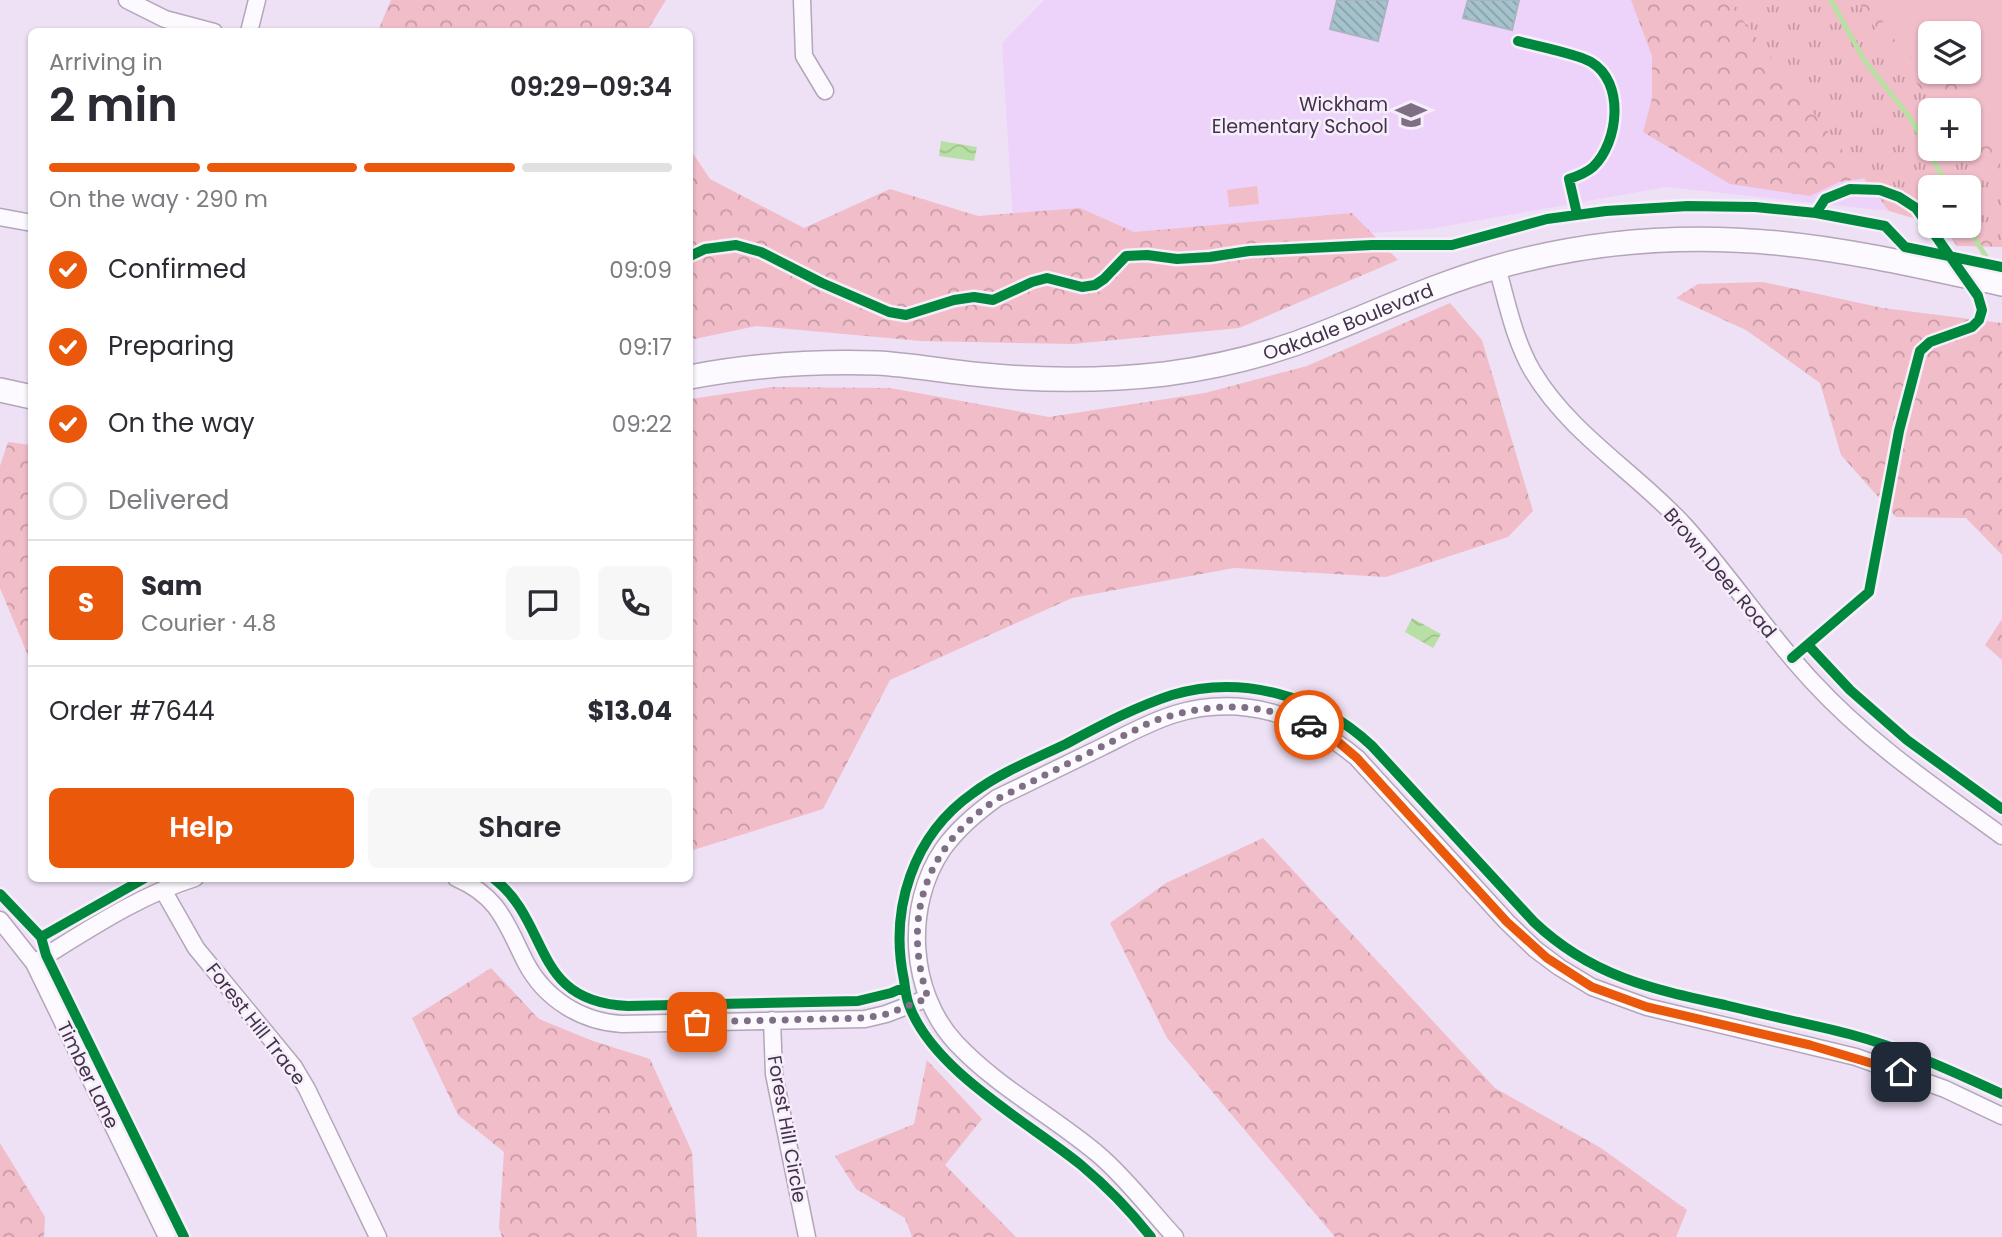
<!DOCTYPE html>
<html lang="en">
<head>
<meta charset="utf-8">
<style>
  :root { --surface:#fff; --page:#f7f7f7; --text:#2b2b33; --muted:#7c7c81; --line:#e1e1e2; --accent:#ea580c }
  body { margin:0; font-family:Poppins,sans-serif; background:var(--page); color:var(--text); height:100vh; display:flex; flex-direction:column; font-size:26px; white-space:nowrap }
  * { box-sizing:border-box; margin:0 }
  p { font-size:23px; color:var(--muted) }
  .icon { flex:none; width:38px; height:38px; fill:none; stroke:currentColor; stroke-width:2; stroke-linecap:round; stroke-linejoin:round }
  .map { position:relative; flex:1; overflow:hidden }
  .panel { position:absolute; left:28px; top:28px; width:665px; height:854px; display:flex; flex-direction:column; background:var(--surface); border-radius:10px; box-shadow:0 2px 5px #0004 }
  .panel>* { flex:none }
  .fabs { position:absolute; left:1918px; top:21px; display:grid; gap:14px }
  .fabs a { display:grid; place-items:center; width:63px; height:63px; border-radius:10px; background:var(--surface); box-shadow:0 2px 5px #0004; font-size:35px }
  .pin { position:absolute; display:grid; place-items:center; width:60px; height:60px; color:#fff; margin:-30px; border-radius:14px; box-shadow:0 4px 10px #0006 }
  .courier { position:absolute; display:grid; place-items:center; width:70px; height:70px; margin:-35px; border:5px solid #ea580c; border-radius:50%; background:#fff; color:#222; box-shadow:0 2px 9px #0007 }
  .headline em { font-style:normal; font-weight:600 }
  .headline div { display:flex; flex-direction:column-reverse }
  .headline { display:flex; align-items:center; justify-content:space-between; height:119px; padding:0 21px }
  h1 { font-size:46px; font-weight:600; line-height:52px }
  .bar { display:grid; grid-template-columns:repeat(4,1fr); gap:10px 7px; align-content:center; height:84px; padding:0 21px }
  .bar i { height:9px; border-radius:5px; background:var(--line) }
  .bar .selected { background:var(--accent) }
  .bar p { grid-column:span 4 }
  .line { display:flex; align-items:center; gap:18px; padding:0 21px; border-top:2px solid var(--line) }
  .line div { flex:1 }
  .round { display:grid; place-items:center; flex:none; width:74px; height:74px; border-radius:10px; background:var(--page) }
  ol { padding:0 21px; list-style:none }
  li { display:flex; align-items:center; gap:21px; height:77px }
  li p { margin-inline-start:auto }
  li .icon { padding:7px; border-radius:50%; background:var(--accent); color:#fff; stroke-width:4 }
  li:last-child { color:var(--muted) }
  li i { width:38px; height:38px; border:4px solid var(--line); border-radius:50% }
  .cta { display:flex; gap:14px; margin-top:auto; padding:14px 21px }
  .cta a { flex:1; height:80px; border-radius:10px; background:var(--accent); color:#fff; font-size:28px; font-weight:600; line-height:80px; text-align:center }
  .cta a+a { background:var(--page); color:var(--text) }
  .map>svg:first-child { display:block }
</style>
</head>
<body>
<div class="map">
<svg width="2002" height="1237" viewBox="0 0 2002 1237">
  <defs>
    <pattern id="forest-crowns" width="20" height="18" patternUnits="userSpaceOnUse" patternTransform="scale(1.75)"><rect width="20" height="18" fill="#f1bdc9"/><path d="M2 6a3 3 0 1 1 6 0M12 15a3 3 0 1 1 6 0" fill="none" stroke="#c59aa5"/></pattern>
    <pattern id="park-tufts" width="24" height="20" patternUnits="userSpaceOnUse" patternTransform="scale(1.75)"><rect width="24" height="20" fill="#f1bdc9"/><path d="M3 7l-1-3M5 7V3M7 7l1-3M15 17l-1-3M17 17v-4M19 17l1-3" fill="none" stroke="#c59aa5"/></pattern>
    <pattern id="water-waves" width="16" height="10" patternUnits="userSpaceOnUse" patternTransform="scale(1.75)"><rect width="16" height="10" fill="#b9e0a4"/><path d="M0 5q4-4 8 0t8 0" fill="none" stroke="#a0c18f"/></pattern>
    <pattern id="building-back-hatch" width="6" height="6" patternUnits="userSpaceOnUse" patternTransform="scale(1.75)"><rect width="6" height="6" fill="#a5c3cc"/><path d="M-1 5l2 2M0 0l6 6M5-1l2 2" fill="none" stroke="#889fa8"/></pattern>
  </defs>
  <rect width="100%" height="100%" fill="#eee1f5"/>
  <path fill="#edd3f9" d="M1044,0H1727L1889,211L1667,187L1430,229L1015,257L1002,43Z"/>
  <path fill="#f1bdc9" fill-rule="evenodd" d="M1857,0H2002V185L1969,110H1939ZM1930,33H1969V72H1930Z
    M1257,186L1259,204L1229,207L1227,190Z"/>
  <path fill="url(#forest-crowns)" fill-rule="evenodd" d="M391,0H666L647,31H378Z
    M1631,0H1869L1903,53L1930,68V72H1937L1954,81L2002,168V247L1957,246L1942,226H1969V187H1930L1880,176L1839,182L1810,196L1730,184L1643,132L1652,98V56ZM1930,110H1969V149H1930Z
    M690,149L710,179L804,228L890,189L978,216L1080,208L1134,232L1352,213L1398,260L1239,328L1073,344L921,341L756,326L690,340Z
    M1763,282L1883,308L2002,323V555L1966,518L1896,517L1841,455L1820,383L1746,330L1676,298L1698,284Z
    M1450,303L1482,340L1533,511L1508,537L1386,577L1234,568L1072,598L890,680L823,809L690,851V399L772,387L890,388L1049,417L1205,393L1307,366Z
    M8,442L31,445V663L0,588V466Z
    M2002,619V660L1985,645Z
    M1263,838L1495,1088L1601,1148L1687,1210L1676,1237H1335L1167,1038L1110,923L1166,883Z
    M491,968L539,1019L593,1041L650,1059L692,1152L697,1237H502L499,1228L504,1152L458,1115L412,1018Z
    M927,1060L982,1119L945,1165L1016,1237H912L905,1218L856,1189L835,1156L914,1124Z
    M0,1143L45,1217L44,1237H0Z"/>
  <path fill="url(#park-tufts)" d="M1727,0H1857L1893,56L1939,110H1930V149H1969V146L2002,185V245L1938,226H1969V187H1930V223L1889,211Z"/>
  <path fill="url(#water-waves)" d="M941,141L977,147L974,161L939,156Z
    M1412,618L1441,634L1433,648L1405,632Z"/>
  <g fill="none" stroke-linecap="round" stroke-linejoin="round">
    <path stroke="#b9e0a4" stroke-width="5" d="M1831,0L1864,60L1911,119L1948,187
      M1967,226L1998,276"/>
  </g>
  <path fill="url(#building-back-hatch)" stroke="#a8b5bf" stroke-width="2" d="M1337,0H1388L1378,41L1330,29Z
    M1468,0H1519L1512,30L1463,18Z"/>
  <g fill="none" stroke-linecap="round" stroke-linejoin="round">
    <g stroke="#b3a6b9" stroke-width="19">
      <path id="street" d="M127,0L165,19L214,32
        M802,0L804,56L825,91
        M249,32L257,0
        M0,217L32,223
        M1497,267C1507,302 1514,340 1533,372C1571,435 1637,473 1685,526C1730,576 1767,633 1813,682C1868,742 1936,788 2002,836
        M456,878C500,897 506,924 526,963C545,999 582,1022 622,1024L865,1019L886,1014L928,998
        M163,890L196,948L294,1067L307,1089L378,1237
        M0,920L34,963L167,1237
        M34,963C85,932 137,896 195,878
        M772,1020L774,1074L807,1237
        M1175,1237C1150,1210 1127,1179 1099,1155C1053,1116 997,1087 956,1043C909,993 904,906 943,849C958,828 976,813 997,798C1032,781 1067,764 1102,747C1126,735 1149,722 1175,714C1241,694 1306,715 1357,758L1507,922L1535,949L1559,967L1592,987L1647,1007L1856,1057L1945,1089L2002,1116"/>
    </g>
    <g stroke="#b3a6b9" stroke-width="26">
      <g id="secondary">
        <path id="s1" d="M690,377C752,365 814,361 877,363C913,365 948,372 984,375C1044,381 1104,381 1165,374C1218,367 1271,354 1321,334C1380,311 1436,284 1497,267C1588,241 1683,234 1777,243C1852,250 1928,268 2002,284"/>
        <path d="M0,390L32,397"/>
      </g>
    </g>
    <use href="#street" stroke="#fcfafe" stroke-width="16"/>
    <use href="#secondary" stroke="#fcfafe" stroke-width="23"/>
    <g stroke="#f6eefa" stroke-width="15">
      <path id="cycleway" d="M1518,41C1536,46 1578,54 1591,62C1625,82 1619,142 1593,167C1586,173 1578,176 1569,179L1577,214
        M690,256L705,249L736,245L761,252L822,283L889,312L906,315L954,300L974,297L993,300L1032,282L1047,278L1082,287L1095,285L1104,279L1126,256L1147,255L1177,259L1210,257L1249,251L1372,245H1452L1547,219L1606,211L1688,206L1755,207L1816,213L1885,226L1905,247L2002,267
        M1808,645L1850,690L1907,740L2002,809
        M1792,658L1869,592L1899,431L1920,351L1930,342L1972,327L1979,320L1982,310L1978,296L1916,208L1899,197L1880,190L1850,189L1825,199L1816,213
        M493,878C552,923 530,1002 628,1006L858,1001L891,993L905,987
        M0,894L41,937L46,955L184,1237
        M41,937L145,878
        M1151,1237C1132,1213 1105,1185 1081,1165C1028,1122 933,1071 909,1005C906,997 905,988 904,980C889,909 913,835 973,793C1001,772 1035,759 1066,744C1100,726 1135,707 1172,695C1242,674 1319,696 1372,746L1534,922C1591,976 1651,989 1725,1005C1766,1015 1808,1024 1849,1034C1902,1048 1952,1071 2002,1094"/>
    </g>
    <use href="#cycleway" stroke="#00873e" stroke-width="10"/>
  </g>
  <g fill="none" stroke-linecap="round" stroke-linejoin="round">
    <path stroke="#7e6f85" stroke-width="7" stroke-dasharray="0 12.6" d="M697,1022L865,1018L887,1014L928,998C901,917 926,846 997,799L1151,722C1204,703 1257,700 1309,725"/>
    <path stroke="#ea580c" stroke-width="9" d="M1309,725L1337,741L1357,758L1507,922L1547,958L1592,987L1647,1007L1810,1045L1901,1072"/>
  </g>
  <defs>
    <g id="school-bare" transform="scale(2.415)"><path d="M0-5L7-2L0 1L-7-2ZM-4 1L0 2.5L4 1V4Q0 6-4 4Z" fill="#7e6f85" stroke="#f6eefa" stroke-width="2.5" paint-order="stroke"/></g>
  </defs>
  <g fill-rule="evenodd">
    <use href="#school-bare" x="1411" y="115"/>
  </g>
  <g text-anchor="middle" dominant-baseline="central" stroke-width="5" stroke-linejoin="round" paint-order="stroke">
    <g font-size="19" fill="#423149" stroke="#f6eefa" text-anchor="end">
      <text x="1388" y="104">Wickham<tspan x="1388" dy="22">Elementary School</tspan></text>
    </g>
    <g font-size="19" fill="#423149" stroke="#f6eefa">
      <text stroke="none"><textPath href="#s1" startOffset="668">Oakdale Boulevard</textPath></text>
      <text transform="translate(1720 573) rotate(50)">Brown Deer Road</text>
      <text transform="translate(256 1024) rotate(52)">Forest Hill Trace</text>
      <text transform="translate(88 1075) rotate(64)">Timber Lane</text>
      <text transform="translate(787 1129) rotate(80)">Forest Hill Circle</text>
    </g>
  </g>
</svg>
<div class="fabs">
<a><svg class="icon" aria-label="layers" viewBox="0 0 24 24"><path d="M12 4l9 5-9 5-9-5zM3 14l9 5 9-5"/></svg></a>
<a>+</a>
<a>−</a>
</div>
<div class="pin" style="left:697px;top:1022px;background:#ea580c"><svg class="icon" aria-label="bag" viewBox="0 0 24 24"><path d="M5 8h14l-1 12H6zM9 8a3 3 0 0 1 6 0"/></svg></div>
<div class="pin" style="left:1901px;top:1072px;background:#1f2937"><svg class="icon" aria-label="home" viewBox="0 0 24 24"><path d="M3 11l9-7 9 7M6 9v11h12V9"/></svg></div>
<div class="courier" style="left:1309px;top:725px"><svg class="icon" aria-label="car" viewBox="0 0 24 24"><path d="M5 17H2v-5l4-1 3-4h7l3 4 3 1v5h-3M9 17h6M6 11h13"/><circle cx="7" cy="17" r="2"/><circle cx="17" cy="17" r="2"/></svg></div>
<section class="panel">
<div class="headline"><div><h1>2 min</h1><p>Arriving in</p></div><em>09:29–09:34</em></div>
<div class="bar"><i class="selected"></i><i class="selected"></i><i class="selected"></i><i></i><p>On the way · 290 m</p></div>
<ol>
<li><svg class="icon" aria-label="check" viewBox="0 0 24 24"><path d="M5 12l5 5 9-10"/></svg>Confirmed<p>09:09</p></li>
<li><svg class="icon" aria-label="check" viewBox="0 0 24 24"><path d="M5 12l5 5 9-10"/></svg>Preparing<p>09:17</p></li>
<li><svg class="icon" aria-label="check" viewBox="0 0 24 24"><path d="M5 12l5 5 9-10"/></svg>On the way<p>09:22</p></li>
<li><i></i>Delivered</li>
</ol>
<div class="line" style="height:126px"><b class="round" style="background:var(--accent);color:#fff">S</b><div><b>Sam</b><p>Courier · 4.8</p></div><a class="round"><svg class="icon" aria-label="chat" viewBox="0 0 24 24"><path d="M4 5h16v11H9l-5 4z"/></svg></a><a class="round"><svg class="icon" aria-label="phone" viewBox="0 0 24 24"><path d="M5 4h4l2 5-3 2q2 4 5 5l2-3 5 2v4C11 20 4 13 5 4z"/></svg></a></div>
<div class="line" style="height:91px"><div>Order #7644</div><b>$13.04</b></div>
<div class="cta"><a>Help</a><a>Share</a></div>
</section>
</div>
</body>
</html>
